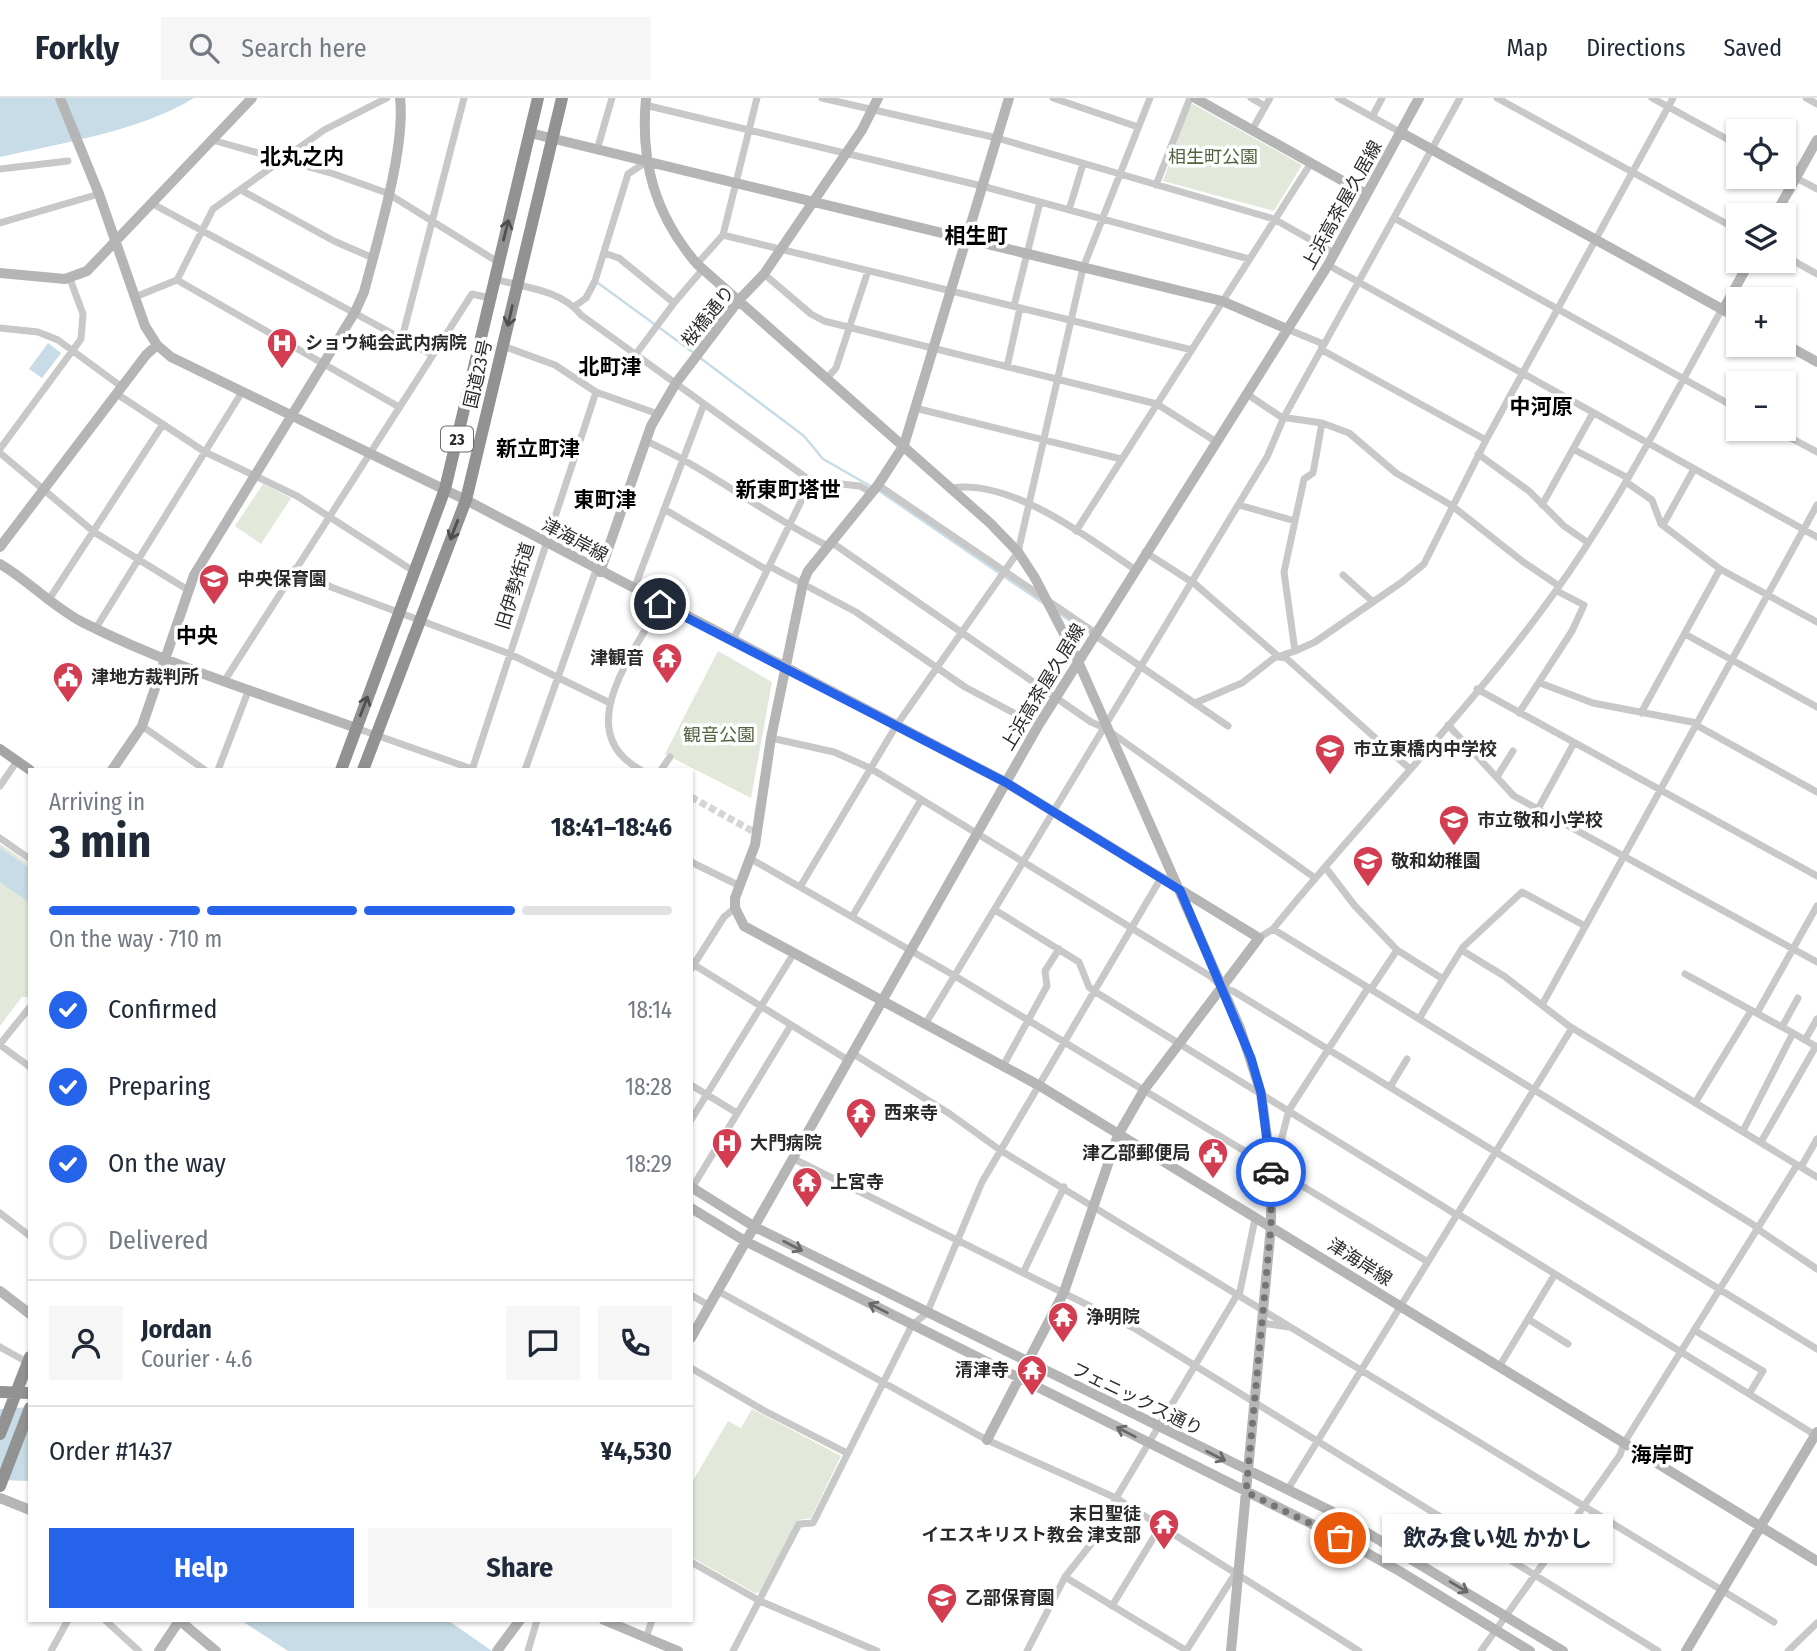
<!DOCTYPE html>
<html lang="en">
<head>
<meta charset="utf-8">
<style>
  :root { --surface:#fff; --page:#f6f6f7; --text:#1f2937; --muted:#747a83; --line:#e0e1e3; --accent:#2563eb }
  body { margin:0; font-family:"Fira Sans Condensed","Noto Sans JP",sans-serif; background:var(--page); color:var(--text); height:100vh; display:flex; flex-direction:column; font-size:26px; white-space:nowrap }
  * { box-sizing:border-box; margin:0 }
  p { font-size:23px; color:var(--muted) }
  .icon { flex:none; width:38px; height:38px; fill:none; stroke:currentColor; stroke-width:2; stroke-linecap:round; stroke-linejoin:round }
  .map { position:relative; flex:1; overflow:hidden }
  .details { position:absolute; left:28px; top:670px; width:665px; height:854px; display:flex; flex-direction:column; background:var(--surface); border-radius:0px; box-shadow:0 2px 5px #0004 }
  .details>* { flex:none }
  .tools { position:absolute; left:1726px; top:21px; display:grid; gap:14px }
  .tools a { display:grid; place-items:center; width:70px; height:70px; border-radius:0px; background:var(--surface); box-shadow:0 2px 5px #0004; font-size:35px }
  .pin { position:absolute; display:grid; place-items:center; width:60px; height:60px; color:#fff; margin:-30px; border:4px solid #fff; border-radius:50%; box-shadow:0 2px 7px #0007 }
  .courier { position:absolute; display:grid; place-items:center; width:70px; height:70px; margin:-35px; border:5px solid #2563eb; border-radius:50%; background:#fff; color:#222; box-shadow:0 2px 9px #0007 }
  .bubble { position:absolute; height:49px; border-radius:0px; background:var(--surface); box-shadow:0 2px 5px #0004; font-size:23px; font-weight:700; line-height:49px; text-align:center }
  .headline em { font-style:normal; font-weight:700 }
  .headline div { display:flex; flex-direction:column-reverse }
  .headline { display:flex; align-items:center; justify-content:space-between; height:119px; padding:0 21px }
  h1 { font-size:46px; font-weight:700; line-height:52px }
  .bar { display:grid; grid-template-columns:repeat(4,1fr); gap:10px 7px; align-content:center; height:84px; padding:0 21px }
  .bar i { height:9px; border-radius:5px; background:var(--line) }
  .bar .on { background:var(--accent) }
  .bar p { grid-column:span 4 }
  .line { display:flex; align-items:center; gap:18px; padding:0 21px; border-top:2px solid var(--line) }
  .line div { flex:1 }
  .round { display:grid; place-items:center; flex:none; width:74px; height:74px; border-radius:0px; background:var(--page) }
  ol { padding:0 21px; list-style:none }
  li { display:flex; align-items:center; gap:21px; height:77px }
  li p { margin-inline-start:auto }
  li .icon { padding:7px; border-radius:50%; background:var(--accent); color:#fff; stroke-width:4 }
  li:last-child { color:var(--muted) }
  li i { width:38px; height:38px; border:4px solid var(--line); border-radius:50% }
  .cta { display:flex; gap:14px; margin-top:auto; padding:14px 21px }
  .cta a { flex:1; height:80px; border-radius:0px; background:var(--accent); color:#fff; font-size:28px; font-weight:700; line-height:80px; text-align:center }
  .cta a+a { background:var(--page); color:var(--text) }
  header { display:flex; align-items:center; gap:42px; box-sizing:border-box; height:98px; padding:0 35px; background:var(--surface); border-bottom:2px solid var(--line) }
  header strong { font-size:33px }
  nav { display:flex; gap:38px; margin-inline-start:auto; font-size:24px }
  .search { width:490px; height:63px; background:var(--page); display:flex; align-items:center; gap:18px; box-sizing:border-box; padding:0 24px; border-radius:0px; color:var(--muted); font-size:26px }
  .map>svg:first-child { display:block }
</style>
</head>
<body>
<header>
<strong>Forkly</strong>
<div class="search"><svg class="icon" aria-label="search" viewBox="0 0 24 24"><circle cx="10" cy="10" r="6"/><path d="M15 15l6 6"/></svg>Search here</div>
<nav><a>Map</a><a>Directions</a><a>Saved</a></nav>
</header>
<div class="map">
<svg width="1817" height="1553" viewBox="0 0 1817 1553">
  <rect width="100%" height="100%" fill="#fff"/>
  <path fill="#e2e8da" d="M1193,6L1302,67L1274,113L1163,83L1189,8Z
    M263,386L291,400L261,446L235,428Z
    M718,553L772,584L751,700L665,656Z
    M0,746L30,766V899H22L0,928Z
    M752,1311L841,1358L811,1420L798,1422L760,1494L755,1495L691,1459V1386L728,1323L741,1330Z"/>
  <path fill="#c7dce6" d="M0,0H194C140,33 62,45 0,59Z
    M48,245L61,255L42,280L29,271Z
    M0,750L30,770V805L0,784Z
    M30,1309V1383L0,1382V1311Z
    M242,1523H449L492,1553H288Z"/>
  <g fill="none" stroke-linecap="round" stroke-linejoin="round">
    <path stroke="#c7dce6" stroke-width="2.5" d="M598,185L694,255
      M699,259L804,338L823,361L872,389
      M878,392L1043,505
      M1057,514L1080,530"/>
    <path stroke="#d5d5d5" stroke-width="7" stroke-dasharray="7 3.5" stroke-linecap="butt" d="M691,699L756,735"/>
    <path stroke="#c8c8c8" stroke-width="7" d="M822,0L997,40L1274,121L1334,155
      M1053,0L1138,29
      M1251,0L1265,8
      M1338,0L1400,34
      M1497,0L1738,132
      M1652,0L1738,47
      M1806,0L1817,6
      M645,7L982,88L1249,161
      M1372,19L1382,0
      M1252,32L1270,0
      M212,42L334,76L387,95L498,164
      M597,52L612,0
      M0,71L68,63
      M1783,73L1817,91
      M1156,87L1190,0
      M241,92L334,143L373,160
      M151,105L432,257
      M1069,112L1083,66
      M1394,120L1738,311
      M0,125L99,96
      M723,137L1192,252
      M604,155L619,160L674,205L636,256
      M1783,157L1817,176
      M697,166L723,137L757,0
      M1328,167L1817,439
      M764,176L811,216L824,223L1157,306L1215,343
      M494,181C523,189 562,192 581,217L811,383L860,388L872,395
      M177,182L399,309
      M135,199L177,182L213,111L324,32L387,0
      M674,205L703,171
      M575,208L586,200L595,183L628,76L646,64
      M1014,208L1040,104
      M0,230L38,234L58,242L122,289
      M1287,231L1321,245L1322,252L1486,342
      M402,240L464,0
      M503,248L555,267L596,294L658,316
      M1007,269L1020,210
      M827,280L836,270L868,173
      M117,296L205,354L297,398L415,474
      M1247,296L1281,319L1322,325
      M915,310L1121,361
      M1774,331L1817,354
      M646,343C711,372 763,416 828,448
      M0,351L81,241L83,216L70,181
      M1573,351L1628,380
      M0,355L94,434L188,492
      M1478,356L1529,393L1564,428L1587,444
      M1626,384L1652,402L1661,426L1720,471L1817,524
      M878,387L1094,534
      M952,390C1009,380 1088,439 1134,471
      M1239,407L1295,423
      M1542,407L1593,315
      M664,411L767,472
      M1663,427L1694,371
      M1076,433L1311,65
      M831,444L1091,624L1105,630L1315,780
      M1145,454L1195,486L1279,559L1286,560L1410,671
      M769,468L856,514L965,589L1038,628
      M295,471L331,489L510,556L608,604
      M1343,477L1372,503
      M1559,488L1522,463L1451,407L1396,375L1349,335L1322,325L1313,375L1304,381L1284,474L1295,553L1315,544L1402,484L1424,466L1486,342L1673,0
      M634,491L704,306
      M48,503L163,326
      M96,530L242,294
      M1093,536L1228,628
      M1685,536L1817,609
      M733,542L811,383
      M225,582L472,196L490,200
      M1540,585L1593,605L1697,625
      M1477,591L1817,778
      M1195,605L1242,585L1274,560L1295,553
      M1519,615L1572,533L1584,507L1557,493
      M1641,615L1720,471
      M1448,627L1514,698L1817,864
      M1696,627L1817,694
      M142,628L205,672
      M356,630L475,672
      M771,640L834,654L870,670L1210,878L1223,890L1233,893L1817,1251
      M218,672L249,591
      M472,672L596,294
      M525,672L596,472
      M641,672C569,634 635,554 660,506
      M661,672L670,659
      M1497,679L1513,653
      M0,688L17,663
      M1538,711L1574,645
      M0,740L30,761
      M751,761L955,878L1428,1164
      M691,764L738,787
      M1325,769L1355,808L1397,852L1443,881L1463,849L1522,794L1585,828
      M800,789L896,628L1018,454L1083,170L1150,0
      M995,812L1079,864L1089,889L1094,893L1457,1117
      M852,819L921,702
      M1273,831L1757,1129
      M1259,840L1273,831C1365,717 1470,613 1555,494C1619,405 1669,306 1722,211
      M1463,853L1504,878L1569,928L1817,1079
      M691,865L848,962
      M691,871L724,819L735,810
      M1685,876L1793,935
      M1371,891L1397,852
      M1542,907L1817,407
      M1757,915L1817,808
      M1419,921L1443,881
      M926,925L1267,359L1284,319L1460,0
      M1782,929L1798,900
      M1805,942L1817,921
      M0,946L30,909
      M0,947L30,969
      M852,955L950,1016L1000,1052L1774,1524
      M1003,968L1047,888L1045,873L1059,851
      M691,987L737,1015
      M1390,989L1407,961
      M1695,1005L1751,913
      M691,1022L794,855
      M1743,1033L1793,935L1817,949
      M1761,1044L1816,948
      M792,1060L1134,1230L1658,1553
      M1801,1069L1817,1041
      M1285,1077L1282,1039L1289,1012L1368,890
      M692,1090L791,927
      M0,1115L30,1138
      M1458,1116L1817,1338
      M1756,1130L1817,1171
      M1023,1175L1064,1089
      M718,1193L987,1342L1116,1400L1359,1553
      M691,1197L710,1208
      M1239,1198L1255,1121
      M1528,1221L1568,1246
      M1261,1225L1289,1229
      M1694,1232L1763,1273L1749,1296
      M0,1249L27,1264
      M1499,1269L1555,1176
      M691,1270L763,1312L847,1355
      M1288,1391L1572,930
      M691,1464L760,1503L877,1553
      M1065,1479L1187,1553
      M1112,1508L1160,1429
      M105,1522L139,1553
      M646,1540L652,1522
      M51,1553L68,1522
      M528,1553L537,1522
      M733,1553L799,1426L813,1425L912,1227L927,1215L982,1084L1161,780
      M1027,1553L1065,1479L1102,1432L1116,1400L1237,1197
      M1186,1553L1235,1476
      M1481,1553L1620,1357L1624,1345L1797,1067
      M1788,1553L1817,1525"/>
    <path stroke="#b5b5b5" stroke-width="10" d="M60,0L99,96L145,228L157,247L171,259L466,402L1005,684L1259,840L1144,992L1118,1037L1064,1194L987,1342
      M646,0C640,64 655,117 697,166L990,425L1018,454L1035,480L1077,561L1240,930L1261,995L1271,1069V1128L1231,1553
      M1009,0L904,347L878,387L808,473L803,485L771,640L755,747L735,800V810L744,828L1040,988L1817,1463
      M1195,0L1366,96
      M1400,34L1738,220
      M530,35L1222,203L1287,231
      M1775,117L1817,42
      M0,175L65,181L87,173L252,0
      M1723,212L1750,163
      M1783,245L1817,264
      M0,449L146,257L157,247
      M0,466C29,483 52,508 82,524C169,568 265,597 356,630
      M600,474L651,328L676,285L739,202L764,176L862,32L878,0
      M112,672L142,628L194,477L355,214L364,194C377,144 406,49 400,0
      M691,1089L755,1129L1331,1413L1563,1553
      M691,1110L745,1143L1340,1440L1401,1474L1530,1553
      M0,1193L30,1216
      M691,1240L1038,628L1328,167L1419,0
      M0,1400L30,1412
      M179,1522L216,1553
      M604,1522L678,1553
      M159,1553L179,1523
      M497,1553L520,1522
      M1686,1553L1817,1334"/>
    <path stroke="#a3a3a3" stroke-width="10" d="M0,651L30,672"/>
    <path stroke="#929292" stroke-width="12" d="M341,672L445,391L538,0
      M363,672L466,402L562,0
      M0,1294L30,1295
      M0,1336L30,1259
      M0,1388L30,1310"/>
  </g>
  <defs><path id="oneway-shaft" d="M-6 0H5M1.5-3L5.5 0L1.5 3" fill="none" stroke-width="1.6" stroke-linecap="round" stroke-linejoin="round" transform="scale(1.75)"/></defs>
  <g stroke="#4f4f4f">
    <use href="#oneway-shaft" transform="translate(506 132) rotate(-76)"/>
    <use href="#oneway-shaft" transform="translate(510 218) rotate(103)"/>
    <use href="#oneway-shaft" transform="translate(454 432) rotate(111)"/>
    <use href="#oneway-shaft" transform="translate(364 608) rotate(-69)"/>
  </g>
  <g stroke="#696969">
    <use href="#oneway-shaft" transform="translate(793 1148) rotate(27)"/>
    <use href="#oneway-shaft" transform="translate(878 1210) rotate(-153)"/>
    <use href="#oneway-shaft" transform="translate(1126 1334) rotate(-153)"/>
    <use href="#oneway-shaft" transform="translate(1216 1358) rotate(27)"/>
    <use href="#oneway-shaft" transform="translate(1459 1489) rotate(31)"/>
  </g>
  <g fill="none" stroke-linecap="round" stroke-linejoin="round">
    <path stroke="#757575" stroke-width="7" stroke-dasharray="0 12.6" d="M1271,1074V1128L1246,1394L1340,1440"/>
    <path stroke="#2563eb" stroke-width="9" d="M660,506L1005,684L1180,792L1251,960L1261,995L1271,1074"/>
  </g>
  <defs>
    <g id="hospital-pin" transform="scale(1.575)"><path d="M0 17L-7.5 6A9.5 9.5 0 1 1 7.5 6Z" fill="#d33d51" stroke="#fff"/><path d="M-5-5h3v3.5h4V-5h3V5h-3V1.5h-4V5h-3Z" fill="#fff"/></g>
    <g id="school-pin" transform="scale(1.575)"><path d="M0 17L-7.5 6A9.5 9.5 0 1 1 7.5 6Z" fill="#d33d51" stroke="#fff"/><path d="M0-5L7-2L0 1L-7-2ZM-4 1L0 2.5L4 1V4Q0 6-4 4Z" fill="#fff"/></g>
    <g id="temple-pin" transform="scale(1.575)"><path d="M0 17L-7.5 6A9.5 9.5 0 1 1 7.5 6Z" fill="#d33d51" stroke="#fff"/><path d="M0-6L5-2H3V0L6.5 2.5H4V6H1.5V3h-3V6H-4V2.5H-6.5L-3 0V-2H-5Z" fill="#fff"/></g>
    <g id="civic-pin" transform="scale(1.575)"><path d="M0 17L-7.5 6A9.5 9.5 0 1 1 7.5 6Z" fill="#d33d51" stroke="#fff"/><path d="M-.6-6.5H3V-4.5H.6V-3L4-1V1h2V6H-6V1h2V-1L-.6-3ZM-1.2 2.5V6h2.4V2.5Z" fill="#fff"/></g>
  </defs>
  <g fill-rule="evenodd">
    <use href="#hospital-pin" x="282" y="245"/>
    <use href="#school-pin" x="214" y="481"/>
    <use href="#temple-pin" x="667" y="560"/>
    <use href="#civic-pin" x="68" y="579"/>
    <use href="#school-pin" x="1330" y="651"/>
    <use href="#school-pin" x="1454" y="722"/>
    <use href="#school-pin" x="1368" y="763"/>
    <use href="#temple-pin" x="861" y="1015"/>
    <use href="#hospital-pin" x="727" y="1045"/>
    <use href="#civic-pin" x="1213" y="1055"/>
    <use href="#temple-pin" x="807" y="1084"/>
    <use href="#temple-pin" x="1063" y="1219"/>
    <use href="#temple-pin" x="1032" y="1272"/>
    <use href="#temple-pin" x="1164" y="1426"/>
    <use href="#school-pin" x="942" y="1500"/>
  </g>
  <g text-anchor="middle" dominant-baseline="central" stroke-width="7" stroke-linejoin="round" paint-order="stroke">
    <rect fill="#fff" stroke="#6b6b6b" stroke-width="2" x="441" y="328.5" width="32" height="25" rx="5"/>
    <g font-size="16" font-weight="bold" fill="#2b2b2b">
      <text x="457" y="341">23</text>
    </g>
    <g font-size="18" fill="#51623e" stroke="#fff">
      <text x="1213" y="59">相生町公園</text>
      <text x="719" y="637">観音公園</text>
    </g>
    <g font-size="18" fill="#2b2b2b" stroke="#fff">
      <text transform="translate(1342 107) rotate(-61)">上浜高茶屋久居線</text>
      <text transform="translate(708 218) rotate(-51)">桜橋通り</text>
      <text transform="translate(478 276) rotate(-77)">国道23号</text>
      <text transform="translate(575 442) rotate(28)">津海岸線</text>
      <text transform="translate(515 488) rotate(-73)">旧伊勢街道</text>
      <text transform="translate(1043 589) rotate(-59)">上浜高茶屋久居線</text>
      <text transform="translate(1360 1164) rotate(32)">津海岸線</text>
      <text transform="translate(1137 1301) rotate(26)">フェニックス通り</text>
    </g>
    <g font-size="18" font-weight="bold" fill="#2b2b2b" stroke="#fff" text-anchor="start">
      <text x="305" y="245">ショウ純会武内病院</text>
      <text x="237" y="481">中央保育園</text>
      <text x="644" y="560" text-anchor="end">津観音</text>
      <text x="91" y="579">津地方裁判所</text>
      <text x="1353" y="651">市立東橋内中学校</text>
      <text x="1477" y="722">市立敬和小学校</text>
      <text x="1391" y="763">敬和幼稚園</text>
      <text x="884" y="1015">西来寺</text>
      <text x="750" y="1045">大門病院</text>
      <text x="1190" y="1055" text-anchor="end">津乙部郵便局</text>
      <text x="830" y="1084">上宮寺</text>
      <text x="1086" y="1219">浄明院</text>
      <text x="1009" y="1272" text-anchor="end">清津寺</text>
      <text x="1141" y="1416" text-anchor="end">末日聖徒<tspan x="1141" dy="21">イエスキリスト教会 津支部</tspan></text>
      <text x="965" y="1500">乙部保育園</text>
    </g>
    <g font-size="21" font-weight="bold" fill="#000" stroke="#fff">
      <text x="302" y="59">北丸之内</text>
      <text x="976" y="138">相生町</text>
      <text x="610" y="269">北町津</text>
      <text x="1541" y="309">中河原</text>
      <text x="538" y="351">新立町津</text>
      <text x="788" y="392">新東町塔世</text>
      <text x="605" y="402">東町津</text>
      <text x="197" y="538">中央</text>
      <text x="1662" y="1357">海岸町</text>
    </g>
  </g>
</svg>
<div class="tools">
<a><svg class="icon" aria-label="locate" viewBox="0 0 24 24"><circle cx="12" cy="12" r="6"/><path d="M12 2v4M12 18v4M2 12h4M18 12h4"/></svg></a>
<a><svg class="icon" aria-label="layers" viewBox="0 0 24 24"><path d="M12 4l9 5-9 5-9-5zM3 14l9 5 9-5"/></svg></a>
<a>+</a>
<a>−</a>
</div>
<div class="pin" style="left:1340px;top:1440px;background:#ea580c"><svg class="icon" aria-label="bag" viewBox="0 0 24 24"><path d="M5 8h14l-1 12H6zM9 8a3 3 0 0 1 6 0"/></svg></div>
<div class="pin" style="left:660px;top:506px;background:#1f2937"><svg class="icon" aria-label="home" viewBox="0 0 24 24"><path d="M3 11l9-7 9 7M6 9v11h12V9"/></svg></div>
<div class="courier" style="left:1271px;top:1074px"><svg class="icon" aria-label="car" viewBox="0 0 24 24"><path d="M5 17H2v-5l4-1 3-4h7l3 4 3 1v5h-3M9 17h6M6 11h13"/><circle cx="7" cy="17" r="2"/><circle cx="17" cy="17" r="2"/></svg></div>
<div class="bubble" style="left:1382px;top:1416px;width:231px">飲み食い処 かかし</div>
<section class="details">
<div class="headline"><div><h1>3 min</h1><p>Arriving in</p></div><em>18:41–18:46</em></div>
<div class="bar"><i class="on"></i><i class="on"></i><i class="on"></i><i></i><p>On the way · 710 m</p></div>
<ol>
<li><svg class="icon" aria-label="check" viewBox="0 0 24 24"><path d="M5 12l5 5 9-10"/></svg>Confirmed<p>18:14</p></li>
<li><svg class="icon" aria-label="check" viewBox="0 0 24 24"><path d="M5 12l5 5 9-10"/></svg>Preparing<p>18:28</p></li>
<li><svg class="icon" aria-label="check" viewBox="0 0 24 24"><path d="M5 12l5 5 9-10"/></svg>On the way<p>18:29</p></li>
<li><i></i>Delivered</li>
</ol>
<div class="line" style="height:126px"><a class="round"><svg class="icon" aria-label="person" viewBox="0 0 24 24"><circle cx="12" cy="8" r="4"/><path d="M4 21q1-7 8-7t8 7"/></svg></a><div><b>Jordan</b><p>Courier · 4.6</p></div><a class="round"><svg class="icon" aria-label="chat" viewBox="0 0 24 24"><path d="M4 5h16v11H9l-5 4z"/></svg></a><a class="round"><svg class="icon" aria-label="phone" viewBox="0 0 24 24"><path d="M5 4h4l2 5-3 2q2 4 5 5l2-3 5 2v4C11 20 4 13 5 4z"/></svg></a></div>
<div class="line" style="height:91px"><div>Order #1437</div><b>¥4,530</b></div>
<div class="cta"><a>Help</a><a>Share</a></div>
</section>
</div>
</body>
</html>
